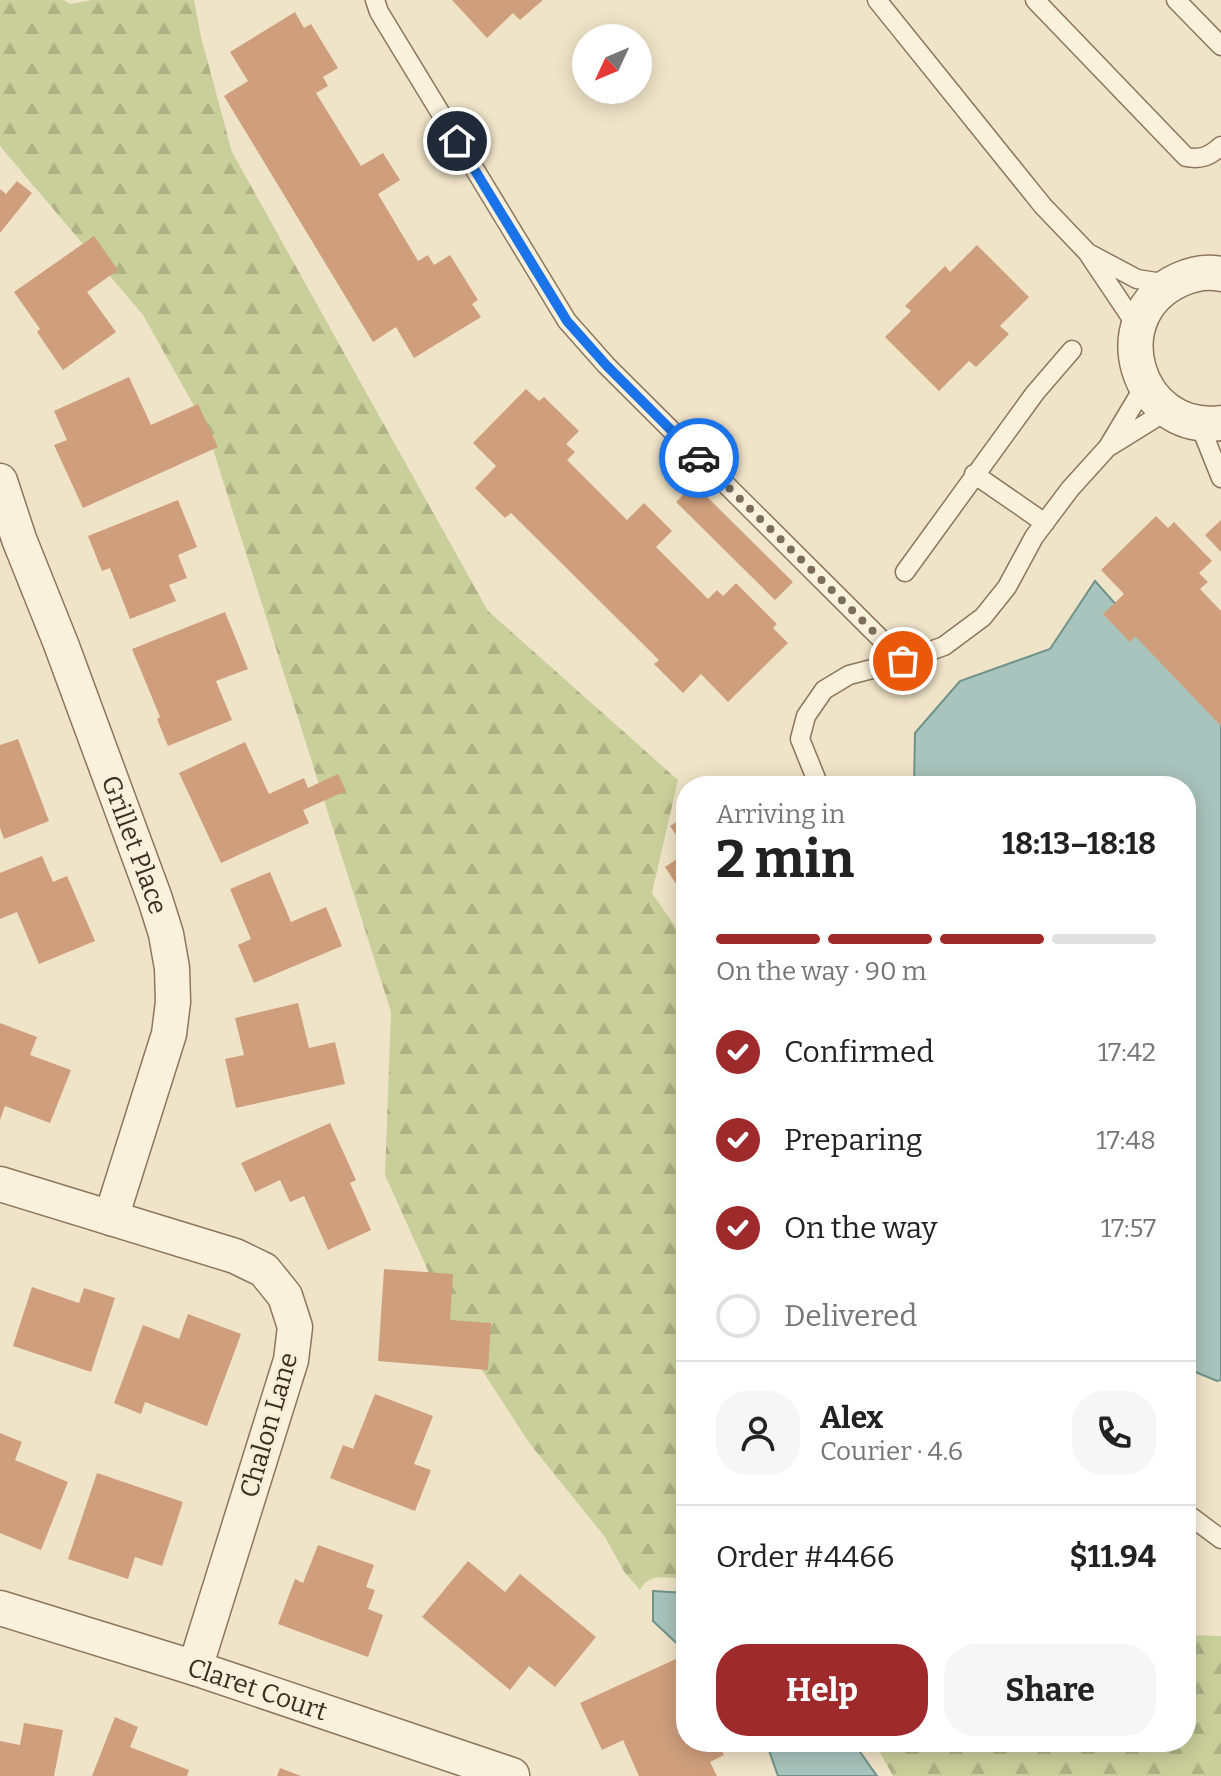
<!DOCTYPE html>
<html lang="en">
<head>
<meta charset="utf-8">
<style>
  :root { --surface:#fff; --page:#f6f6f6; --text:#222; --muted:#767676; --line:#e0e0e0; --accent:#9e2a2b }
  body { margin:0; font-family:Bitter,serif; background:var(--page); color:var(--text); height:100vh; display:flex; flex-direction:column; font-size:30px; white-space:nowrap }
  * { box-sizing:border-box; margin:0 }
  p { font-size:26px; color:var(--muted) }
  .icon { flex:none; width:44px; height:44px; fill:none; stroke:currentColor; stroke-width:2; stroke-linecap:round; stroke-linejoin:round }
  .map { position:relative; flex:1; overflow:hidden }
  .details { position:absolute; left:676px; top:776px; width:520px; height:976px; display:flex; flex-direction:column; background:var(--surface); border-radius:32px; box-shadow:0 4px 20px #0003 }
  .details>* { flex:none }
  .needle { width:52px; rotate:226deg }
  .buttons { position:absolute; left:572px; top:24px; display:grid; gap:16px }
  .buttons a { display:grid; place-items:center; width:80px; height:80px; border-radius:50%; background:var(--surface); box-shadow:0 4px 20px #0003; font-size:40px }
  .pin { position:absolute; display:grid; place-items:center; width:68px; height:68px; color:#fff; margin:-34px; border:4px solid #fff; border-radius:50%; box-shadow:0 2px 8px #0007 }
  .courier { position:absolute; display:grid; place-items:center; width:80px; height:80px; margin:-40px; border:6px solid #1a73e8; border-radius:50%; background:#fff; color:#222; box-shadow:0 2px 10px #0007 }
  .headline em { font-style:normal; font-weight:700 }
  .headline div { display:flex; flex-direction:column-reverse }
  .headline { display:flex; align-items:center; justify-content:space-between; height:136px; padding:0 40px }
  h1 { font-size:52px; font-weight:700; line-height:60px }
  .bar { display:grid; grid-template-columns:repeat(4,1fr); gap:12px 8px; align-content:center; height:96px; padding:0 40px }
  .bar i { height:10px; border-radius:6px; background:var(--line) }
  .bar .active { background:var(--accent) }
  .bar p { grid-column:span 4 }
  .line { display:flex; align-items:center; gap:20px; padding:0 40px; border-top:2px solid var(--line) }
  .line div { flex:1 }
  .round { display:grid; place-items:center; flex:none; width:84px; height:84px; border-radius:32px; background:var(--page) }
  ol { padding:0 40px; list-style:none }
  li { display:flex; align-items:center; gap:24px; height:88px }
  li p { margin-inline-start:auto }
  li .icon { padding:8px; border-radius:50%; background:var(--accent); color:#fff; stroke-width:4 }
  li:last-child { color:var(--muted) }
  li i { width:44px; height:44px; border:4px solid var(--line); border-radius:50% }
  .primary-button { display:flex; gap:16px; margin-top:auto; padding:16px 40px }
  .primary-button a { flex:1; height:92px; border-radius:32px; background:var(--accent); color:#fff; font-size:32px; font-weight:700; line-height:92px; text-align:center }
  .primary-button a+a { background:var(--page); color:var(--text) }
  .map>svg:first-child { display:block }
</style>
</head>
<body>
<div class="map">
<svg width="1221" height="1776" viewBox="0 0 1221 1776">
  <defs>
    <pattern id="forest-firs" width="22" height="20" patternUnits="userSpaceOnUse" patternTransform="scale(2)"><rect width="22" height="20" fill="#c9cf9b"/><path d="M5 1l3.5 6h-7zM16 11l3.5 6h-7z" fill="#aeb285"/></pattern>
  </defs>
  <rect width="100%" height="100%" fill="#f0e4c8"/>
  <path fill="url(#forest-firs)" d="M0,0H64L70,4L92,0H194L201,37L232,152L488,611L678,780L652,893L686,942V1579C668,1578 649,1572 640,1590L625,1573L605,1537L530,1444L452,1324L385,1175L391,1012L206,427L143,315L0,146Z
    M1186,1635L1221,1636V1776H893L874,1742H1186Z"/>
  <path fill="#a9c4bc" stroke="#6f938a" stroke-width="2" d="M1095,581L1221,723V1380L1217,1381L1186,1368V786H914L915,733L960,681L1050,649Z
    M653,1591L686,1593V1652L653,1621Z
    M766,1742H853L877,1776H778Z"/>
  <path fill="#cf9f7d" d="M452,0H543L520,20L513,13L487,38Z
    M295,12L304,28L311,24L338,68L323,77L328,86L316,93L361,166L383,153L400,180L378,194L418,261L428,255L434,265L450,255L478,300L472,304L481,317L414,358L396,327L373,342L224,96L248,81L230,52Z
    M17,181L32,193L0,233V189L6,194Z
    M94,236L118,270L87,292L116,332L63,370L37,332L40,329L14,292Z
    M977,245L1029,297L1000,326L1009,334L976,367L969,361L939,391L885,337L911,311L905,306L945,266L950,272Z
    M129,377L151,425L198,404L218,447L83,508L54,445L67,440L54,411Z
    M526,389L539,401L544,397L579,431L566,444L575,452L567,460L627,520L644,503L672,531L656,547L708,599L717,590L723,596L736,583L777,624L773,628L788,643L728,702L701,674L683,693L654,664L659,660L511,513L505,518L475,488L496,466L473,443Z
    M694,484L793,582L775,600L676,502Z
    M178,500L197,547L178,555L187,578L169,585L176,601L130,619L110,568L102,571L88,536Z
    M1156,516L1168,528L1174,522L1212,561L1199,573L1208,582L1200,589L1221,611V726L1135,636L1130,642L1103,614L1124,594L1101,570Z
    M1221,520V552L1205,535Z
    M225,612L248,669L216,681L232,720L168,746L157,719L160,717L132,649Z
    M18,739L49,821L4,839L0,828V745Z
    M245,742L269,794L304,778L308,788L338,774L346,791L303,810L309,823L221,863L179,773Z
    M686,816V850L670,826Z
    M686,853V899L665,867Z
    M42,856L53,882L67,876L95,941L39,964L17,912L0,919V873Z
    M270,872L291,922L326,907L342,946L254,983L238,945L251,939L230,889Z
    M298,1003L309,1048L335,1042L345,1084L236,1108L225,1059L244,1055L235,1018Z
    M0,1023L37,1037L30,1055L71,1070L50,1123L5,1106L0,1120Z
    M330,1123L356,1180L350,1183L371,1230L328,1250L304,1196L290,1202L280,1180L255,1192L241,1163Z
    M384,1269L453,1274L450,1320L491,1323L488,1370L378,1361Z
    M32,1287L79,1303L84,1288L115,1298L91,1372L13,1346Z
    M188,1314L241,1334L207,1426L145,1402L141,1414L114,1403L143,1325L179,1339Z
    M375,1394L433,1416L414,1464L431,1470L415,1511L330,1478L343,1445L353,1449Z
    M0,1433L22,1442L15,1460L68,1482L41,1550L0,1533Z
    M97,1473L183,1502L162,1566L135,1557L128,1579L68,1559Z
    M318,1545L374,1565L366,1587L375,1590L368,1609L383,1615L368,1657L278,1624L295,1579L303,1583Z
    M468,1561L505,1592L520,1574L596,1637L555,1687L529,1666L510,1690L422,1617Z
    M678,1658L686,1674V1742H717L724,1755L710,1762L717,1776H639L623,1740L602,1750L580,1703Z
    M115,1717L138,1727L130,1747L189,1770L187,1776H92Z
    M24,1723L63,1730L54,1776H0V1741L20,1745Z
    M280,1768L301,1776H277Z"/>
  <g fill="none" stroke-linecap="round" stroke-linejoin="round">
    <g stroke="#8d765c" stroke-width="21">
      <path id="lane" d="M375,0L379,12L567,321L606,365L903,661
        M877,0L1043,206L1087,252L1138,328
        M1035,0L1186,157C1201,160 1210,156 1221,146
        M1176,0L1221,46
        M1090,254L1137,279L1169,284
        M1199,423L1221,478
        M1110,446L1168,410
        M974,474L1045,523
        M905,572L1035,393L1072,350
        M819,786L800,739L806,716L824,690L849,675L903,661L944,646L983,617L1007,587L1034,537L1070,489L1108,447L1145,385
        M1186,1513L1221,1539"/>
    </g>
    <g stroke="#8d765c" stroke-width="37">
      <g id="street">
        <path d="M1221,274C1207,271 1192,274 1179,280C1101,316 1136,434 1221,423"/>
        <path id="s1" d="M0,481L19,539L61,644L155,899L166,934L172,968L173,1002L169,1034L111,1218"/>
        <path d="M0,1184L235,1256L264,1270L285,1296L295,1327L291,1360L195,1668"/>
        <path id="s2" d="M0,1608L195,1668L512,1775"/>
      </g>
    </g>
    <use href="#lane" stroke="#faf1dc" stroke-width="18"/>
    <use href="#street" stroke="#faf1dc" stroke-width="34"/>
  </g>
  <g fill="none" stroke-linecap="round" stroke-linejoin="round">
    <path stroke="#7c6e5b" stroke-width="8" stroke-dasharray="0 14.4" d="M699,458L903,661"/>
    <path stroke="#1a73e8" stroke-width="10" d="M457,141L567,321L606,365L699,458"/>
  </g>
  <g text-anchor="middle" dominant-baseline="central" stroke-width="6" stroke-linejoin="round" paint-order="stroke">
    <g font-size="26" fill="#3d2e20" stroke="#f7eed8">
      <text stroke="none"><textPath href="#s1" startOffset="388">Grillet Place</textPath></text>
      <text transform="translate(269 1425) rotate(-74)">Chalon Lane</text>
      <text stroke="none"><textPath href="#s2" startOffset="270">Claret Court</textPath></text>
    </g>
  </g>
</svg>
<div class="buttons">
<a><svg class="needle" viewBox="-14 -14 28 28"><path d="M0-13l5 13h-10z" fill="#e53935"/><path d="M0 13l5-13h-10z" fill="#767676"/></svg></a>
</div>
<div class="pin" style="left:903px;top:661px;background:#ea580c"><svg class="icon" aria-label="bag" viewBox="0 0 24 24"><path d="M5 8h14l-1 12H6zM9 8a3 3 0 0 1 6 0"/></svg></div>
<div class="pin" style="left:457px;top:141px;background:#1f2937"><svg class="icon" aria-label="home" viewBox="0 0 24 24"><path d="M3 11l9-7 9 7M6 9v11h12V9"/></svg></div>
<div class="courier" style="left:699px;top:458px"><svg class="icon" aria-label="car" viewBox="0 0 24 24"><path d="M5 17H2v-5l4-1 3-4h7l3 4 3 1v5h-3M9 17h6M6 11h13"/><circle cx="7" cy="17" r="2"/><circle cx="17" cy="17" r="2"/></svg></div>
<section class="details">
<div class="headline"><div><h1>2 min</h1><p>Arriving in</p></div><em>18:13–18:18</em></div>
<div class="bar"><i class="active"></i><i class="active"></i><i class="active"></i><i></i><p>On the way · 90 m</p></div>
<ol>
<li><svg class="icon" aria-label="check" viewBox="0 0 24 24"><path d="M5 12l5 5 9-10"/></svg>Confirmed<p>17:42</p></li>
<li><svg class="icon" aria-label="check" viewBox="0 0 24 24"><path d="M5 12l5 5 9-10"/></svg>Preparing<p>17:48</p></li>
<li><svg class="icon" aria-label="check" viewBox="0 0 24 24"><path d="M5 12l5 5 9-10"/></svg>On the way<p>17:57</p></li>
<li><i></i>Delivered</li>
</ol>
<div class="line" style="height:144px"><a class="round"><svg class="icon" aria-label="person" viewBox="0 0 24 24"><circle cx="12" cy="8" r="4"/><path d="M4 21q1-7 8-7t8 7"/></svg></a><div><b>Alex</b><p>Courier · 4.6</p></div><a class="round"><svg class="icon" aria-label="phone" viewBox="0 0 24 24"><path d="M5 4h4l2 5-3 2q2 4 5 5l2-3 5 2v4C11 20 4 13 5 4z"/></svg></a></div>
<div class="line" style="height:104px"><div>Order #4466</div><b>$11.94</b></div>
<div class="primary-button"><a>Help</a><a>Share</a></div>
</section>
</div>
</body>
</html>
